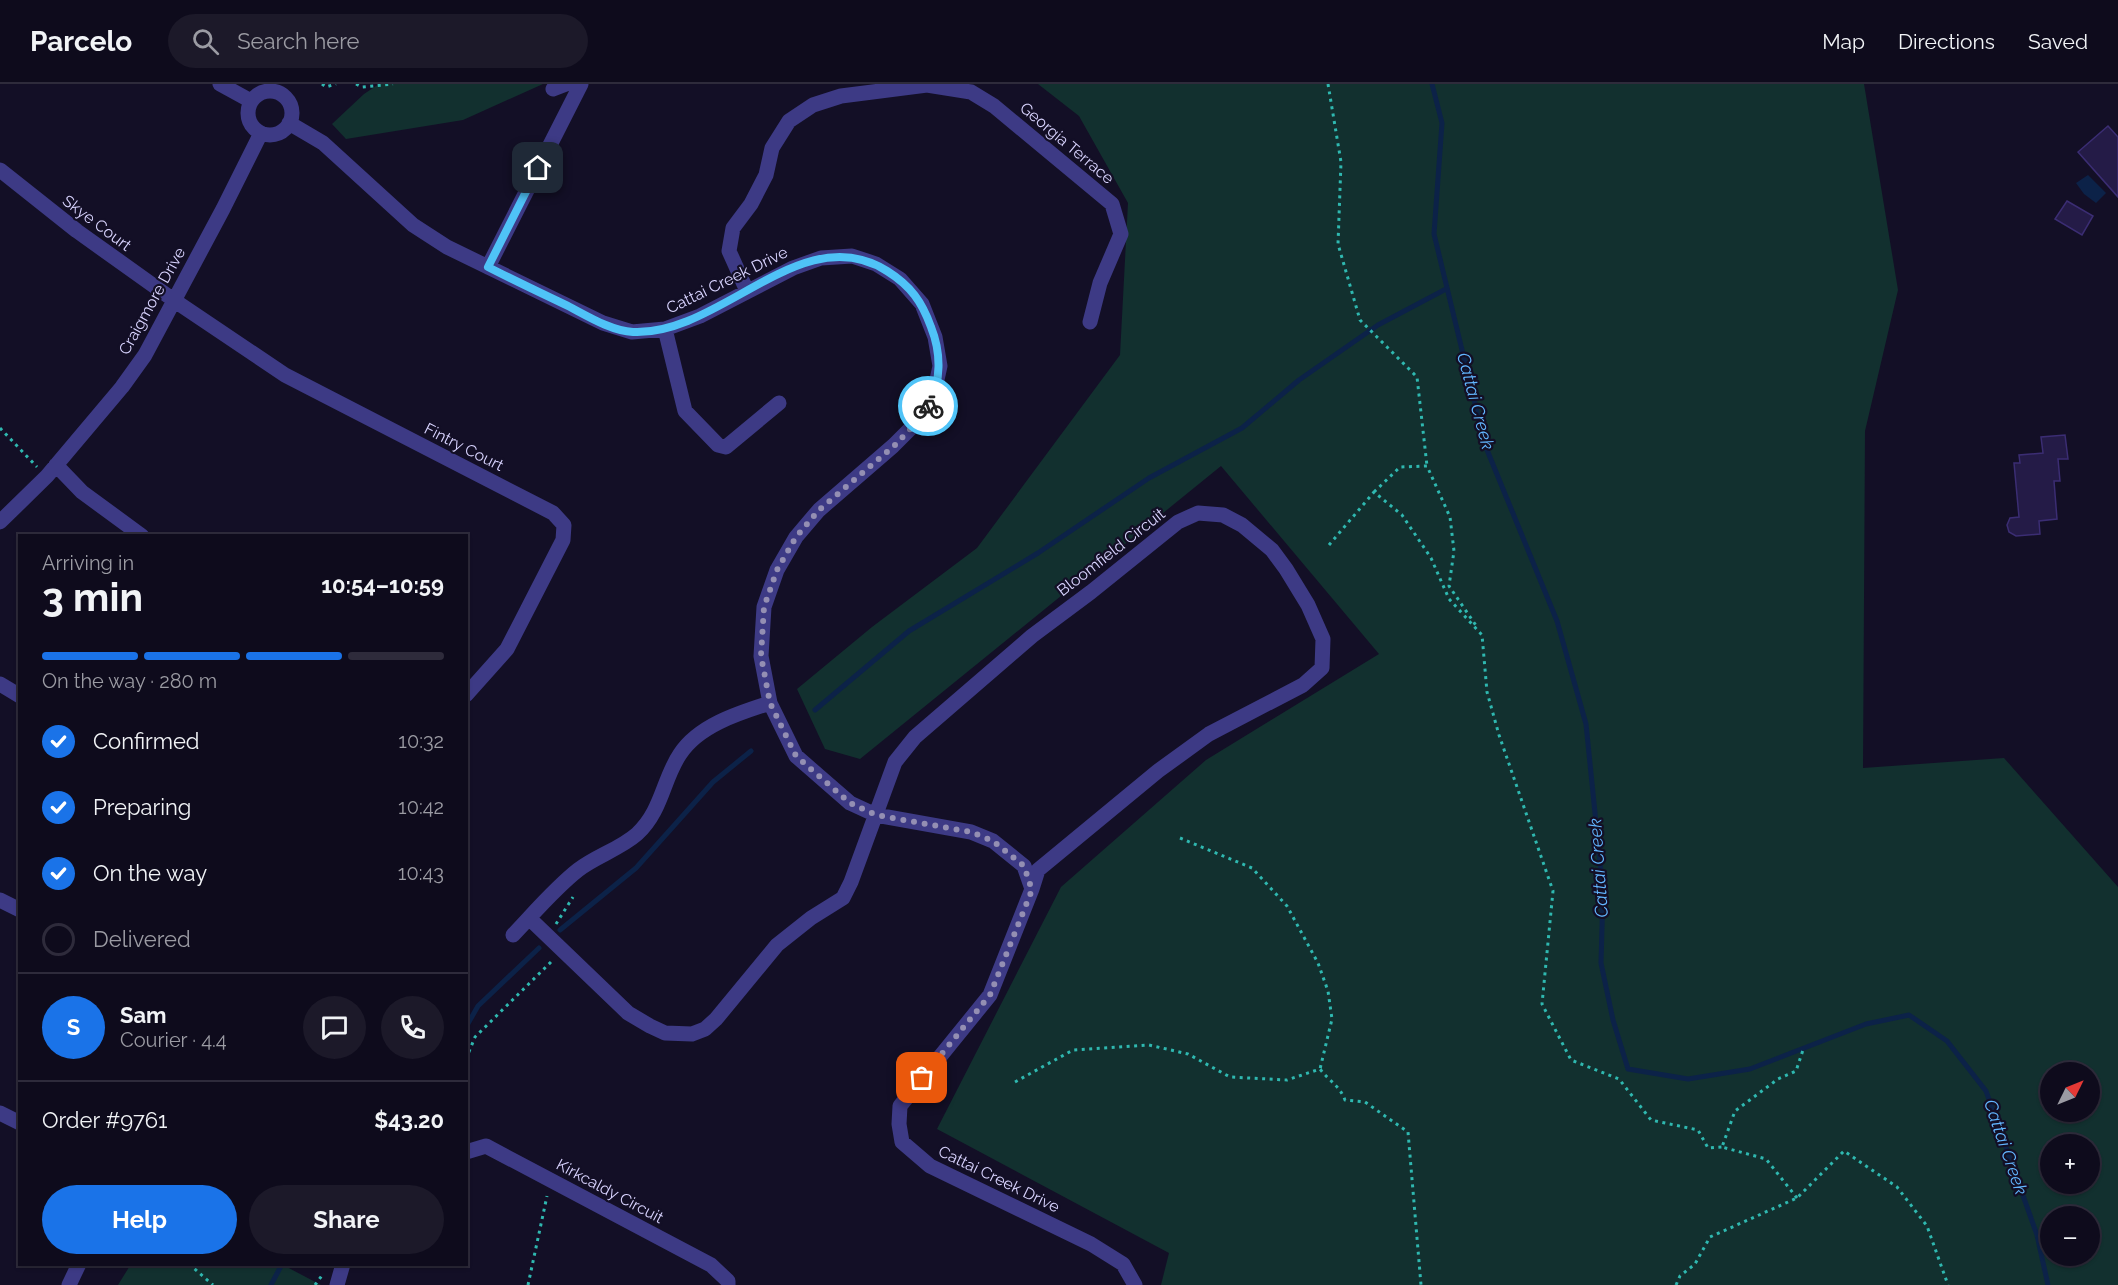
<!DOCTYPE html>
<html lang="en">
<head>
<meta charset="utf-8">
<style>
  :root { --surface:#0e0b1c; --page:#1c1929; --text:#f1f3f6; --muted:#9b9ba3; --line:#2e2b3b; --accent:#1a73e8 }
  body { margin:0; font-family:Raleway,sans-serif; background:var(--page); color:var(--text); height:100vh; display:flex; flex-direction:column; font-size:22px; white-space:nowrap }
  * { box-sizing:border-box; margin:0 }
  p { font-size:20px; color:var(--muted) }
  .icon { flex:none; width:33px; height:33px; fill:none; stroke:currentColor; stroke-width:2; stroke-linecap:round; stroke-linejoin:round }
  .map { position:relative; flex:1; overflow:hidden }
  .panel { position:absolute; left:18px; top:450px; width:450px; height:732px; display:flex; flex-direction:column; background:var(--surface); border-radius:0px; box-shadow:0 2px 4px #0004,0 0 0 2px var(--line) }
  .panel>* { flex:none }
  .needle { width:39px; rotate:47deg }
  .controls { position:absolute; left:2040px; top:978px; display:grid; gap:12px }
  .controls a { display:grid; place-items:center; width:60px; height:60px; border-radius:50%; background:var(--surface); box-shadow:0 2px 4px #0004,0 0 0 2px var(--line); font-size:30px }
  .pin { position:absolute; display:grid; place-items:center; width:51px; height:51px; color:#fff; margin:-26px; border-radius:12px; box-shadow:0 3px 9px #0006 }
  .courier { position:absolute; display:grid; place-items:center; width:60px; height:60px; margin:-30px; border:4px solid #4fc3f7; border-radius:50%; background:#fff; color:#222; box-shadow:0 2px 8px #0007 }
  .head em { font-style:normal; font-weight:700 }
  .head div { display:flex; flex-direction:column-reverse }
  .head { display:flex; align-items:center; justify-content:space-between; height:102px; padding:0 24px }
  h1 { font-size:39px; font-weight:700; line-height:45px }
  .bar { display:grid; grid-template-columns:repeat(4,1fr); gap:9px 6px; align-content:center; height:72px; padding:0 24px }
  .bar i { height:8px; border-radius:4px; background:var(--line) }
  .bar .active { background:var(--accent) }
  .bar p { grid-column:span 4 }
  .line { display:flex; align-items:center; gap:15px; padding:0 24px; border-top:2px solid var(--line) }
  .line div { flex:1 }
  .round { display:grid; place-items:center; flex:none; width:63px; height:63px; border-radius:32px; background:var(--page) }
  ol { padding:0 24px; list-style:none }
  li { display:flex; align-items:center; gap:18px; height:66px }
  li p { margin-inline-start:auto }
  li .icon { padding:6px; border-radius:50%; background:var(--accent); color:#fff; stroke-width:4 }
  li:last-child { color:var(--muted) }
  li i { width:33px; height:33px; border:3px solid var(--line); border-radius:50% }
  .action { display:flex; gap:12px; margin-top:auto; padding:12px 24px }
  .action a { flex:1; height:69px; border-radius:36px; background:var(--accent); color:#fff; font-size:24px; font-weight:700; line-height:69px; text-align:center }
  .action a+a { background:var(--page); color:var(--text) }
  header { display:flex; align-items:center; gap:36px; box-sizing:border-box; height:84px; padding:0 30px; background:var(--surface); border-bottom:2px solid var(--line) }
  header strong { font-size:28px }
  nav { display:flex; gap:33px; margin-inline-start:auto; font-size:21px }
  .search { width:420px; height:54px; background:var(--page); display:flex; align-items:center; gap:15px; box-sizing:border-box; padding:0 21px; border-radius:33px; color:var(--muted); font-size:22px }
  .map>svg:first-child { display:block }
</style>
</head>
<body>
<header>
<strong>Parcelo</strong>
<div class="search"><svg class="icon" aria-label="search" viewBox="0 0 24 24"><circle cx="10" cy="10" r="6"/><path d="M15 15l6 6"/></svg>Search here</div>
<nav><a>Map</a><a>Directions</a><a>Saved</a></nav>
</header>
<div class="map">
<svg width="2118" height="1201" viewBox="0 0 2118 1201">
  <rect width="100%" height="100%" fill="#130f26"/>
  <path fill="#12302f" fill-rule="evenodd" d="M379,0H543L463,36L346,55L332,40L364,10Z
    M1038,0H1864L1898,206L1865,347L1863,684L2004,674L2118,803V1201H1161L1169,1169L937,1045L1061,803L1206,676L1379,570L1221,382L860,675L825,665L797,605L872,543L977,464L1120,271L1128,119L1079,32ZM2050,988H2090V1028H2050ZM2050,1060H2090V1100H2050ZM2050,1132H2090V1172H2050Z
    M131,1180L283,1181L321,1201H118Z"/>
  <path fill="#0c2248" d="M2088,91L2106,109L2096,119L2084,110L2076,99Z"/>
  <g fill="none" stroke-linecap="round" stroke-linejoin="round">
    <path stroke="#0c2248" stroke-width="5" d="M1432,0L1442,39L1434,150L1485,361L1557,537L1586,640L1603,808L1601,879L1613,936L1628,985L1688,995L1750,985L1866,940L1909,931L1947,957L1986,1007L2037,1151L2048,1201
      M815,626L909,547L1038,469L1149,394L1242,344L1299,296L1378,241L1446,205
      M560,846L636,784L713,698L751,667
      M466,943L478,922L539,864
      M271,1201L282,1180"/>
  </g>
  <path fill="#241b47" stroke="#3b2d73" stroke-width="1.5" d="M2108,42L2118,53V113L2078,68Z
    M2067,117L2093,132L2082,151L2055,135Z
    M2065,351L2068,375H2058L2060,397H2054L2057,435L2039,437L2040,450L2016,452L2009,448L2007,441L2010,434L2019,433L2014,379H2020L2019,371L2043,369L2041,353Z"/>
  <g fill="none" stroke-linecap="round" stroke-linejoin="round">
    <path stroke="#2fb8b0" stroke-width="3" stroke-dasharray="3 4.5" stroke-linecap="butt" d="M322,0L326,3L336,0
      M356,0L362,3L393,0
      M1328,0L1341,78L1338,160L1360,236L1417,293L1427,382
      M0,344L37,383
      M1374,408L1400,383L1427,382L1450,433L1454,467L1449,502L1477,543
      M1329,461L1374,408L1402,431L1431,474L1449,515L1482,551L1487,608L1499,651L1553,807L1542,920L1571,976L1619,995L1651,1036L1698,1046L1708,1064L1722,1063
      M1180,754L1252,784L1287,822L1318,879L1328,907L1332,935L1320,985
      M556,840L573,813
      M466,975L475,953L553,876
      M1015,998L1073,966L1149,961L1188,970L1230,993L1287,996L1320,985C1329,997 1340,1002 1345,1016L1365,1018L1408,1048L1421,1201
      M1797,1114L1766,1075L1722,1063L1735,1027L1778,995L1796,987L1804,963
      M189,1180L213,1201
      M315,1201L323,1190
      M528,1201L547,1112
      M1676,1201L1680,1192L1695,1180L1710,1153L1797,1114L1844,1067L1897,1103L1927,1142L1948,1201"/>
    <path stroke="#3d3a85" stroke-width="15" d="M220,0L251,17
      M553,5L566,0
      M248 29a22 22 0 1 1 44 0a22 22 0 1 1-44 0Z
      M289,39L323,59L413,141L447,163L603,239L632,248L665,245L700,232L793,184L821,174L852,172L876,180L900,195L922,220L935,253L940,282L933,314L918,337L893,362L819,426L796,453L777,486L764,523L761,572L770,619L796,672L850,719L876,731L971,748L993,757L1024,782L1032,805L990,911L900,1022L899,1040L902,1058L930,1082L1091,1160L1123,1180L1135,1201
      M0,86L77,147L175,217L285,291L553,429L564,441L563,456L507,565L466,611
      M488,183L581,0
      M747,207L729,167L733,144L751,120L766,91L772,64L789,37L813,21L841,12L927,1L971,8L994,22L1112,120L1121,150L1100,199L1090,238
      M665,245L685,327L718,361L726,363L779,319
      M56,381L82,408L142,452
      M0,438L47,392L122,303L145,271L223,125L261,49
      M0,600L20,612
      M0,816L20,826
      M529,834L628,929L650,942L665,949L692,950L705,945L716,935L777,861L811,834L843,814L851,798L895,678L915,653L1032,552L1091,508L1178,438L1198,429L1223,431L1242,441L1272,466L1286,485L1308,521L1323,555L1322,584L1303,601L1209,650L1158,687L1038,786L1032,805
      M513,851C534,829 555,804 578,786C596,772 620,765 637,750C662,727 663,695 680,670C699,641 739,629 770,619
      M0,1029L20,1039
      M466,1068L486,1062L711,1181L728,1197V1201
      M69,1201L79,1180
      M337,1201L343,1180"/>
  </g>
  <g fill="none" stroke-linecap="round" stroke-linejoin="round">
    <path stroke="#948fb3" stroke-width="6" stroke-dasharray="0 10.8" d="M922,994L990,911L1032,806L1024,782L993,757L971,748L876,731L850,719L796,672L770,619L761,572L764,523L777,486L796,453L819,426L894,362L918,337L928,322"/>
    <path stroke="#4fc3f7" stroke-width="8" d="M538,84L488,183C515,197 543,210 570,223C589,233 612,247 633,248C721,252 802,133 887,187C911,202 922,218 931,243C941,268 942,298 928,322"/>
  </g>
  <g text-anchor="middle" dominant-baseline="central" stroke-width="4.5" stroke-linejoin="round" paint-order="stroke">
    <g font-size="16" fill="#d9d4ff" stroke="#130f26">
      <text transform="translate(1067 59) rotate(40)">Georgia Terrace</text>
      <text transform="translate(97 139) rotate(37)">Skye Court</text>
      <text transform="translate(727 196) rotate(-26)">Cattai Creek Drive</text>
      <text transform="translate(152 217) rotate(-61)">Craigmore Drive</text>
      <text transform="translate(464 363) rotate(27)">Fintry Court</text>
      <text transform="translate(1111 468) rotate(-38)">Bloomfield Circuit</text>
      <text transform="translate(999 1095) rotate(26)">Cattai Creek Drive</text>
      <text transform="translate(610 1107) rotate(28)">Kirkcaldy Circuit</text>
    </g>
    <g font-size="18" font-style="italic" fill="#62b6ff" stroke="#130f26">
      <text transform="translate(1476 317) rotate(75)">Cattai Creek</text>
      <text transform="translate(1598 784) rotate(-94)">Cattai Creek</text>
      <text transform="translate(2006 1063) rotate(71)">Cattai Creek</text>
    </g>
  </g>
</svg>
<div class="controls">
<a><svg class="needle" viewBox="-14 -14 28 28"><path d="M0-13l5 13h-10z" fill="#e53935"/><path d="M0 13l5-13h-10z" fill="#9b9ba3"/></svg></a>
<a>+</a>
<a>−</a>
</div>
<div class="pin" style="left:922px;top:994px;background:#ea580c"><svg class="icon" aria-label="bag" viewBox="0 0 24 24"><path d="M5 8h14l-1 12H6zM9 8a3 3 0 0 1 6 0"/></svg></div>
<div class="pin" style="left:538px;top:84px;background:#1f2937"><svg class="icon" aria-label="home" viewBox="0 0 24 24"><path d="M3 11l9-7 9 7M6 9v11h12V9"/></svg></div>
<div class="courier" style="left:928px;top:322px"><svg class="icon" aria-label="bike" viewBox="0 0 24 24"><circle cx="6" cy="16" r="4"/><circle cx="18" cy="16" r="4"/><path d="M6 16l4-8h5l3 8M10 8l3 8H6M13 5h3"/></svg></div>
<section class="panel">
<div class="head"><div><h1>3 min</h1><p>Arriving in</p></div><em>10:54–10:59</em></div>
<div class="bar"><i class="active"></i><i class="active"></i><i class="active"></i><i></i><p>On the way · 280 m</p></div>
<ol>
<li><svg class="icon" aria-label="check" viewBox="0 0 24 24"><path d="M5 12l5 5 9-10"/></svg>Confirmed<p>10:32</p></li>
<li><svg class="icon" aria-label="check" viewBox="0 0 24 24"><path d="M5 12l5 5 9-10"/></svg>Preparing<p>10:42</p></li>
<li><svg class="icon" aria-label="check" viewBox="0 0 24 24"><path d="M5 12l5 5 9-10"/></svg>On the way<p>10:43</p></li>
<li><i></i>Delivered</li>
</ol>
<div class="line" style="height:108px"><b class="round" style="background:var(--accent);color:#fff">S</b><div><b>Sam</b><p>Courier · 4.4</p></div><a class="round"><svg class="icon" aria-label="chat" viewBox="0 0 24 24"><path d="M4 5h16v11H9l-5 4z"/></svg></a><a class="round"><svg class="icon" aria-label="phone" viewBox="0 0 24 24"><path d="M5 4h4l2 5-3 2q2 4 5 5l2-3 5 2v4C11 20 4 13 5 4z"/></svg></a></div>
<div class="line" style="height:78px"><div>Order #9761</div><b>$43.20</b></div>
<div class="action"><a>Help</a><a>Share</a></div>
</section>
</div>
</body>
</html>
